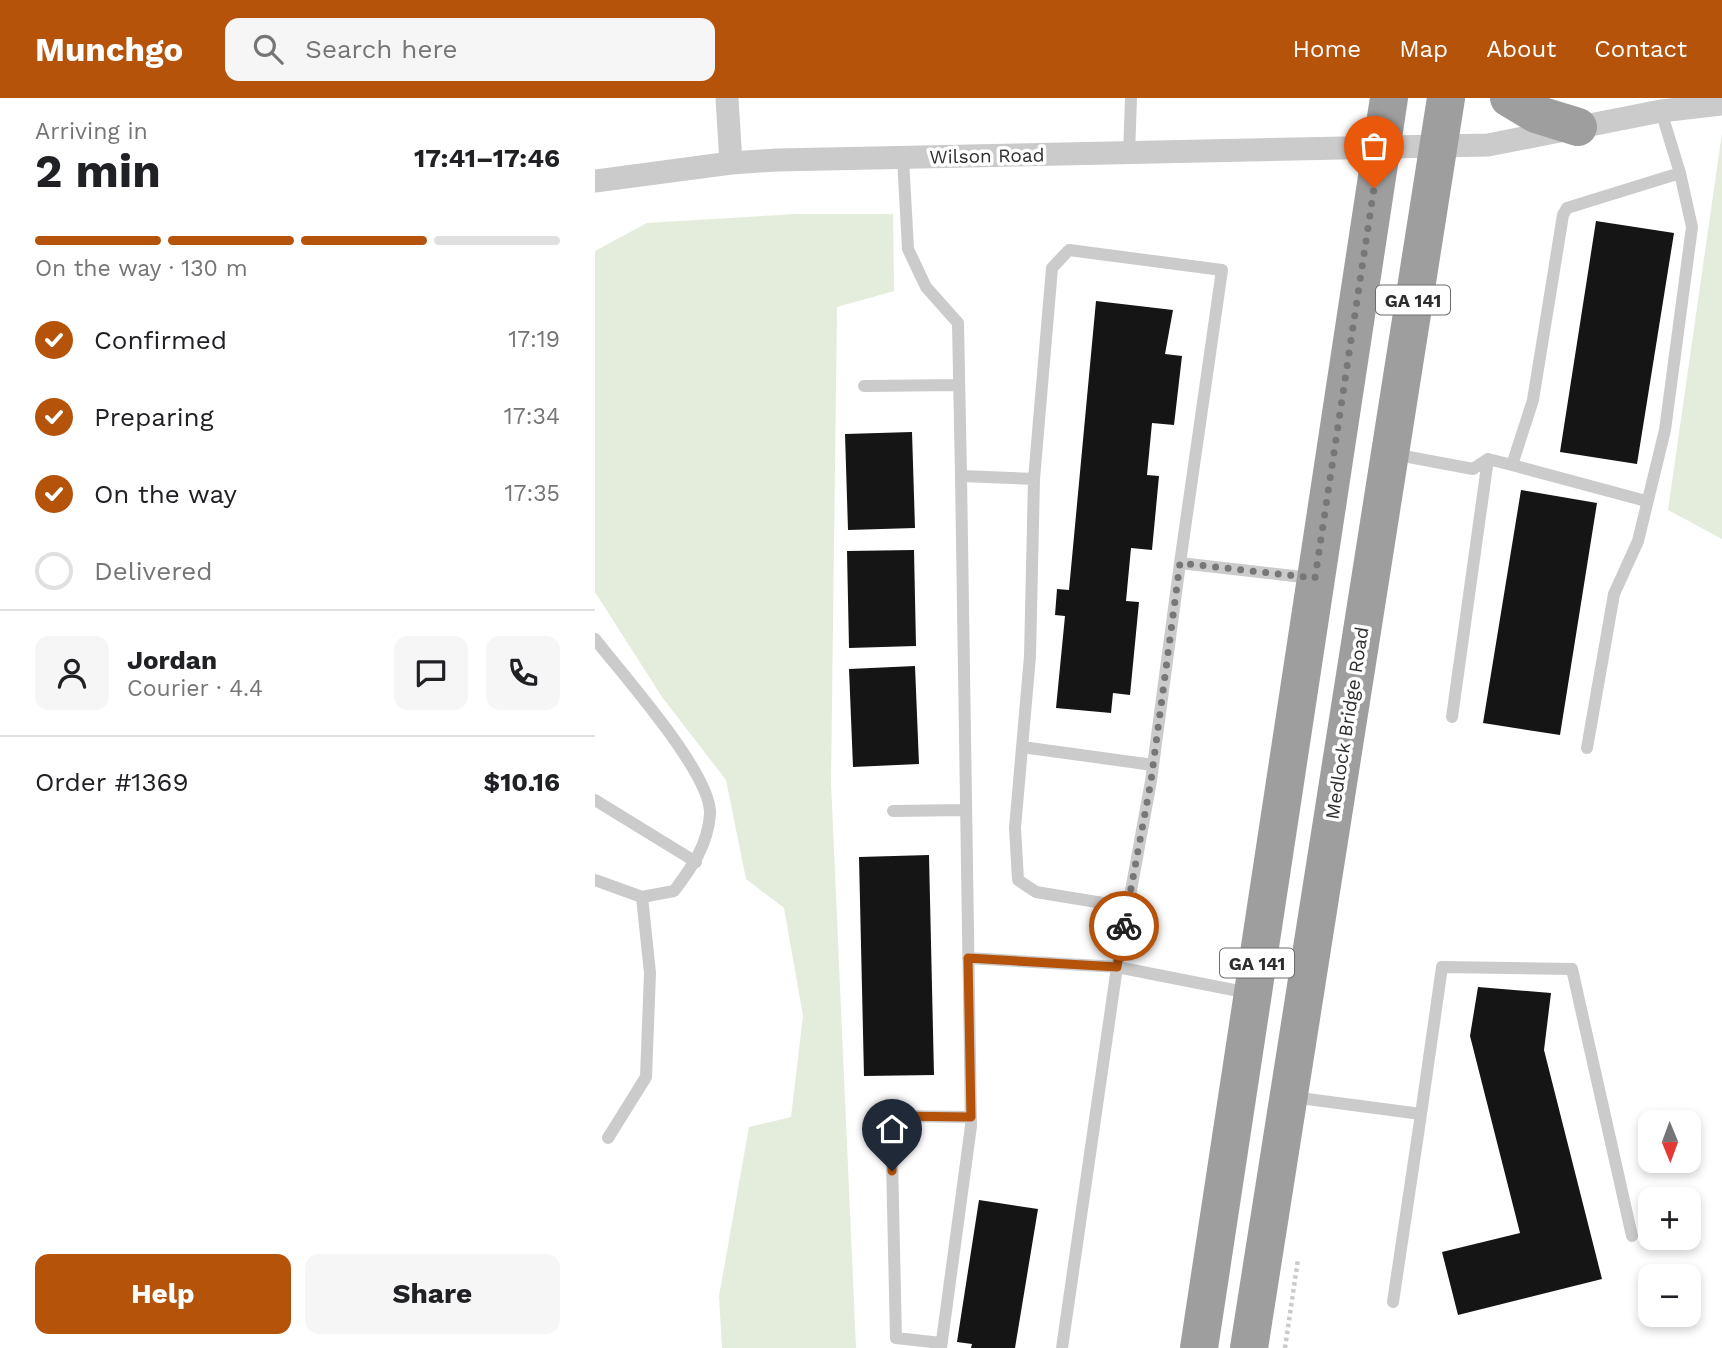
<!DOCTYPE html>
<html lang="en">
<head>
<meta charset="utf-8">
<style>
  :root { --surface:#fff; --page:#f6f6f6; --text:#202124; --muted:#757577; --line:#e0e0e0; --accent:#b45309 }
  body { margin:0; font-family:"Work Sans",sans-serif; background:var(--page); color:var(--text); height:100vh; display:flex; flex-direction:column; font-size:26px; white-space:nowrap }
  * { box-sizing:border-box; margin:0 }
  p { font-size:23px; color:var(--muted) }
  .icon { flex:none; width:38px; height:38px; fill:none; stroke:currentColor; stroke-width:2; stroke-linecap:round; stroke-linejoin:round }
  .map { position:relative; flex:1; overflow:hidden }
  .drawer { display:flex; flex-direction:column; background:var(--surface); width:595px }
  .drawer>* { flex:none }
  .needle { width:46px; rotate:179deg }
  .tools { position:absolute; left:1043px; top:1012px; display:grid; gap:14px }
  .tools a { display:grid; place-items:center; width:63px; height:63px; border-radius:14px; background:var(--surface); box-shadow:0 4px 10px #0003; font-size:35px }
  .pin { position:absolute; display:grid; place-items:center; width:60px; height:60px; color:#fff; margin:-72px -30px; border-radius:50% 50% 50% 0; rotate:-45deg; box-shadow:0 0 7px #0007 }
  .pin .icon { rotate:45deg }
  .courier { position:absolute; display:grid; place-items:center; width:70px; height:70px; margin:-35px; border:5px solid #b45309; border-radius:50%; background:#fff; color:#222; box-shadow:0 2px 9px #0007 }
  .summary em { font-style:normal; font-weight:700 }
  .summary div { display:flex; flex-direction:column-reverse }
  .summary { display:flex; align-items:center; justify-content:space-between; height:119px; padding:0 35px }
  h1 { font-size:46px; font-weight:700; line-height:52px }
  .bar { display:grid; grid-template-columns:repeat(4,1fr); gap:10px 7px; align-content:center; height:84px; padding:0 35px }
  .bar i { height:9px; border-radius:5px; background:var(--line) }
  .bar .selected { background:var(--accent) }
  .bar p { grid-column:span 4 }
  .line { display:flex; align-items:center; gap:18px; padding:0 35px; border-top:2px solid var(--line) }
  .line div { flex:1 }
  .round { display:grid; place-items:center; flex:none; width:74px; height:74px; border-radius:14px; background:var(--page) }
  ol { padding:0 35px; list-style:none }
  li { display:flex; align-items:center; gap:21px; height:77px }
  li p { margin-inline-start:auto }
  li .icon { padding:7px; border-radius:50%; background:var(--accent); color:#fff; stroke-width:4 }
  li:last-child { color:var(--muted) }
  li i { width:38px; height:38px; border:4px solid var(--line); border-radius:50% }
  .cta { display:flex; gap:14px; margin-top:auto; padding:14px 35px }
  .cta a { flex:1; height:80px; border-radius:14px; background:var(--accent); color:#fff; font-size:28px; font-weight:700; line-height:80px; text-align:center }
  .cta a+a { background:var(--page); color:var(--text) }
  header { display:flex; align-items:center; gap:42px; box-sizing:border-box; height:98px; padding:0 35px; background:var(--accent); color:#fff }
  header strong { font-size:33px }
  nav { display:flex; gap:38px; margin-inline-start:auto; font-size:24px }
  .search { width:490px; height:63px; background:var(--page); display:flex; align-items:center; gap:18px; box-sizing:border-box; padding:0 24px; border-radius:14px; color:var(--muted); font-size:26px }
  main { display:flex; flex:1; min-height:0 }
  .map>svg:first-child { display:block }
</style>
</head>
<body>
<header>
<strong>Munchgo</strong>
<div class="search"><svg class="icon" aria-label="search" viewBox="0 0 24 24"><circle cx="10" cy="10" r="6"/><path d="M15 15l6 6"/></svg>Search here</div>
<nav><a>Home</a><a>Map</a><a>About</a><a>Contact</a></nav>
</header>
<main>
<section class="drawer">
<div class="summary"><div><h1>2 min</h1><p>Arriving in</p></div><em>17:41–17:46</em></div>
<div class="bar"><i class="selected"></i><i class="selected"></i><i class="selected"></i><i></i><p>On the way · 130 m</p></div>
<ol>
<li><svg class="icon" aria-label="check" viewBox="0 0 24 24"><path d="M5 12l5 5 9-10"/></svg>Confirmed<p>17:19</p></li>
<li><svg class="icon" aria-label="check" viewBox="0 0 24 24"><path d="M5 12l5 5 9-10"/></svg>Preparing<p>17:34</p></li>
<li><svg class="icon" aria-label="check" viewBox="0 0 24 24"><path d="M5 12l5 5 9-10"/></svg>On the way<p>17:35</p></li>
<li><i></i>Delivered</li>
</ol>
<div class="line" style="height:126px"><a class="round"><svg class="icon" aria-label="person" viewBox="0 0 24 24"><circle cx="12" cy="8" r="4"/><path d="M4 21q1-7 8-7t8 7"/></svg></a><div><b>Jordan</b><p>Courier · 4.4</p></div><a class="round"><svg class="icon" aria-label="chat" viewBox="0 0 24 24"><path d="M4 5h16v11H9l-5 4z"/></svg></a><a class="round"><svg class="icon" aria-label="phone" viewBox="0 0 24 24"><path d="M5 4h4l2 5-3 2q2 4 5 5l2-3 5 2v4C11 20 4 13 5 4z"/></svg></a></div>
<div class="line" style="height:91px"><div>Order #1369</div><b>$10.16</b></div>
<div class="cta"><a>Help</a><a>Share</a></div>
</section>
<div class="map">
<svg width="1127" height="1250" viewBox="0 0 1127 1250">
  <rect width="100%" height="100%" fill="#fff"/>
  <path fill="#e4ecdb" d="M1127,35V441L1073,412Z
    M202,116H298L299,193L242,209L236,685L261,1250H127L124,1198L154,1029L196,1019L208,918L189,810L151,781L131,682L67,599L0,494V153L52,125Z"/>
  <path fill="#151515" d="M1001,123L1079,135L1042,366L965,354Z
    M501,203L578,212L570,256L587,258L579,327L557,325L552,377L564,378L557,452L536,450L531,503L544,504L535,597L518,595L516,615L461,610L470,518L460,517L462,491L474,492Z
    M317,334L320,430L253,432L250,336Z
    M926,392L1002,405L965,637L888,625Z
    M319,452L321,548L254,550L252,453Z
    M320,568L324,666L258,669L254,571Z
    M334,757L339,977L269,978L264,759Z
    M883,889L956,895L949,952L1007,1181L863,1217L847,1154L925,1135L875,938Z
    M384,1102L443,1111L420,1250H376L377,1246L362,1244Z"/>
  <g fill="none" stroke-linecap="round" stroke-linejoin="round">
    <path stroke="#cbcbcb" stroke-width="4.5" stroke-dasharray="3.5 3.5" stroke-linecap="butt" d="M690,1250L703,1161"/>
    <path stroke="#cbcbcb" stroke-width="12" d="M534,56L536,0
      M308,60L313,151L331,189L363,225L366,378L439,381L457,170L474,152L627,172L585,465L716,480
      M269,288L364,287
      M798,356L878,371L893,361L917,367L938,302L968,117L972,110L1085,75L1066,13
      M917,367L1051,403
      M439,381L435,558L420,730L423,782L441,794L532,809
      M0,541C27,576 117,676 115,716C113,747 97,769 79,793L47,799L0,782
      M857,619L893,361
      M427,649L558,667
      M992,650L1019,496L1043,443L1070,332L1097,129L1085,75
      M0,702L101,764
      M298,713L370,712
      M373,860L522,869L654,895
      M697,999L826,1016L847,869L977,871L1037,1138
      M13,1040L51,979L55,875L47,799
      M798,1204L826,1016
      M346,1245L301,1240L296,1018L376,1019
      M346,1250L376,1028L366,378
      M467,1250L522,869L556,683L585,465"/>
    <path stroke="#cbcbcb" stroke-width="23" d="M132,0L136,65
      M0,83L136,65L182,62L893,47L1066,13L1127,6"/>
    <path stroke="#9e9e9e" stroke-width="38" d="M914,0L941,16L983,29
      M604,1250L794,0
      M654,1250L851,0"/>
  </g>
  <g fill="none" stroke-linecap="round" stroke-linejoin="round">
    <path stroke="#777" stroke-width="7" stroke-dasharray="0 12.6" d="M529,828L556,683L585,465L720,480L779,90"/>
    <path stroke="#b45309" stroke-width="9" d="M297,1073L296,1018L376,1019L373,860L522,869L529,828"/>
  </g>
  <g text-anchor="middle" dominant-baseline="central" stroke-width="7" stroke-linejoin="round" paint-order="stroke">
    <g fill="#fff" stroke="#6d6d6d" stroke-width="2">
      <rect x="781" y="187.5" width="74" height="29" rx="5"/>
      <rect x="625" y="850.5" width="74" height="29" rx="5"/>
    </g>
    <g font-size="18" font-weight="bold" fill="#2e2e2e">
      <text x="818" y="202">GA 141</text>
      <text x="662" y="865">GA 141</text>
    </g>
    <g font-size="19" fill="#2e2e2e" stroke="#fff">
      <text transform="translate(392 58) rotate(-1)">Wilson Road</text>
      <text transform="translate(752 625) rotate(-81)">Medlock Bridge Road</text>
    </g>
  </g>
</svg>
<div class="tools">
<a><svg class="needle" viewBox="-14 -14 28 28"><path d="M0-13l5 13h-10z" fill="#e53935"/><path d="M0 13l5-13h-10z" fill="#757577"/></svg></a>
<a>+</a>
<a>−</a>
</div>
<div class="pin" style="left:779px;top:90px;background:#ea580c"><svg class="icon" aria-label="bag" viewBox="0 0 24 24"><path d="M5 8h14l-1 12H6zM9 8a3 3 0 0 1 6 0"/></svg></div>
<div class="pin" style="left:297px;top:1073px;background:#1f2937"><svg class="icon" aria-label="home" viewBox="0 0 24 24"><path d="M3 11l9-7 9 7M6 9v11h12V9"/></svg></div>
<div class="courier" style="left:529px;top:828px"><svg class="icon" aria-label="bike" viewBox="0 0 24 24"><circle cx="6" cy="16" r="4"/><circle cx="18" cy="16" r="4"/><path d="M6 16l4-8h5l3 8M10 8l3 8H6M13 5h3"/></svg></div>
</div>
</main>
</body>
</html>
